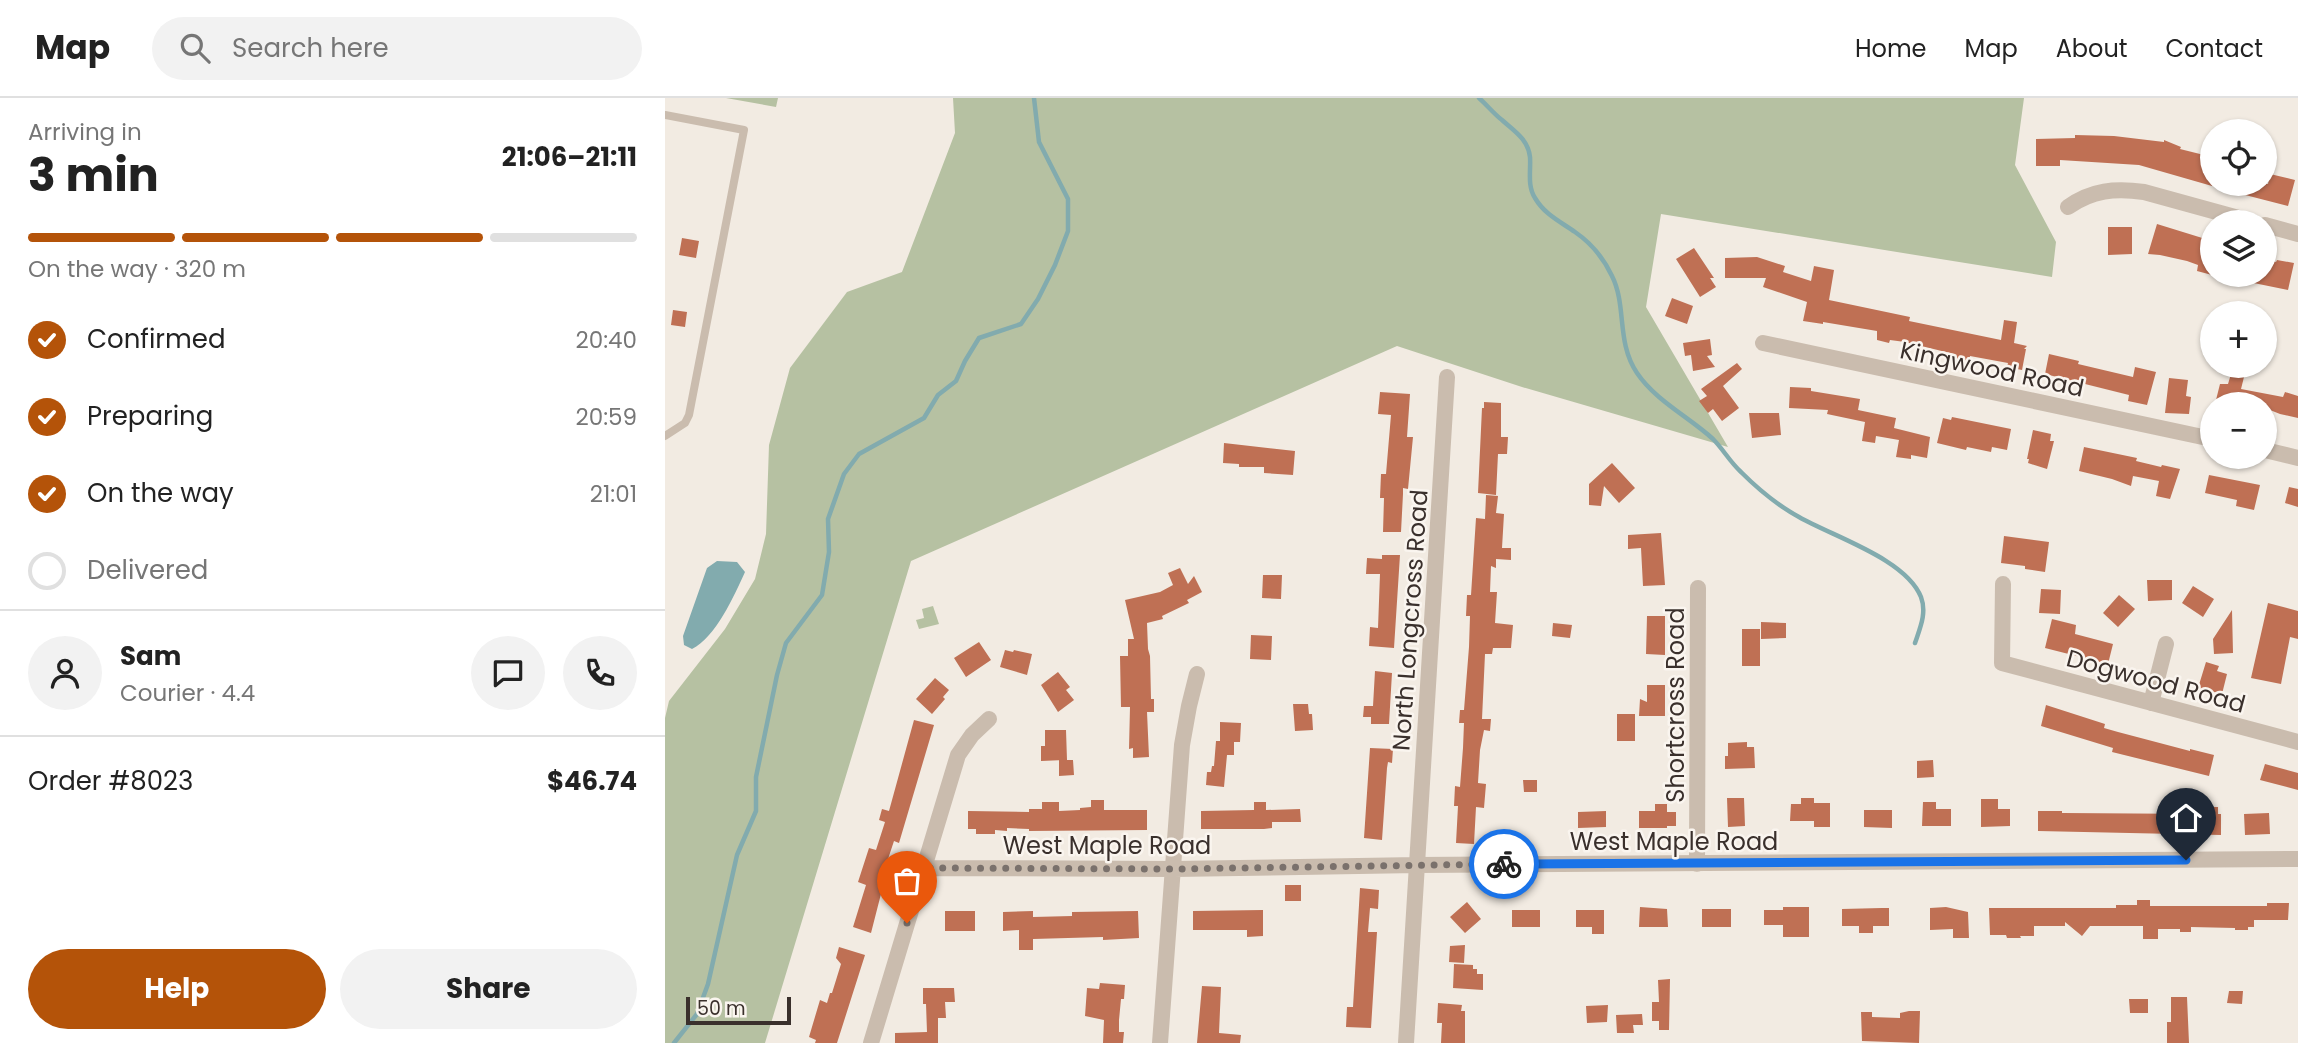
<!DOCTYPE html>
<html lang="en">
<head>
<meta charset="utf-8">
<style>
  :root { --surface:#fff; --page:#f2f2f2; --text:#222; --muted:#767676; --line:#e0e0e0; --accent:#b45309 }
  body { margin:0; font-family:Poppins,sans-serif; background:var(--page); color:var(--text); height:100vh; display:flex; flex-direction:column; font-size:26px; white-space:nowrap }
  * { box-sizing:border-box; margin:0 }
  p { font-size:23px; color:var(--muted) }
  .icon { flex:none; width:38px; height:38px; fill:none; stroke:currentColor; stroke-width:2; stroke-linecap:round; stroke-linejoin:round }
  .map { position:relative; flex:1; overflow:hidden }
  .details { display:flex; flex-direction:column; background:var(--surface); width:665px }
  .details>* { flex:none }
  .buttons { position:absolute; left:1535px; top:21px; display:grid; gap:14px }
  .buttons a { display:grid; place-items:center; width:77px; height:77px; border-radius:50%; background:var(--surface); box-shadow:0 2px 5px #0004; font-size:35px }
  .scale { position:absolute; left:21px; bottom:18px; width:105px; box-sizing:border-box; padding-left:7px; border:4px solid #3a302c; border-top:0; font-size:19px; line-height:24px; white-space:nowrap; color:#3a302c; -webkit-text-stroke:5px #faf5ef; paint-order:stroke }
  .pin { position:absolute; display:grid; place-items:center; width:60px; height:60px; color:#fff; margin:-72px -30px; border-radius:50% 50% 50% 0; rotate:-45deg; box-shadow:0 0 7px #0007 }
  .pin .icon { rotate:45deg }
  .courier { position:absolute; display:grid; place-items:center; width:70px; height:70px; margin:-35px; border:5px solid #1a73e8; border-radius:50%; background:#fff; color:#222; box-shadow:0 2px 9px #0007 }
  .summary em { font-style:normal; font-weight:700 }
  .summary div { display:flex; flex-direction:column-reverse }
  .summary { display:flex; align-items:center; justify-content:space-between; height:119px; padding:0 28px }
  h1 { font-size:46px; font-weight:700; line-height:52px }
  .bar { display:grid; grid-template-columns:repeat(4,1fr); gap:10px 7px; align-content:center; height:84px; padding:0 28px }
  .bar i { height:9px; border-radius:5px; background:var(--line) }
  .bar .active { background:var(--accent) }
  .bar p { grid-column:span 4 }
  .line { display:flex; align-items:center; gap:18px; padding:0 28px; border-top:2px solid var(--line) }
  .line div { flex:1 }
  .round { display:grid; place-items:center; flex:none; width:74px; height:74px; border-radius:37px; background:var(--page) }
  ol { padding:0 28px; list-style:none }
  li { display:flex; align-items:center; gap:21px; height:77px }
  li p { margin-inline-start:auto }
  li .icon { padding:7px; border-radius:50%; background:var(--accent); color:#fff; stroke-width:4 }
  li:last-child { color:var(--muted) }
  li i { width:38px; height:38px; border:4px solid var(--line); border-radius:50% }
  .cta { display:flex; gap:14px; margin-top:auto; padding:14px 28px }
  .cta a { flex:1; height:80px; border-radius:42px; background:var(--accent); color:#fff; font-size:28px; font-weight:700; line-height:80px; text-align:center }
  .cta a+a { background:var(--page); color:var(--text) }
  header { display:flex; align-items:center; gap:42px; box-sizing:border-box; height:98px; padding:0 35px; background:var(--surface); border-bottom:2px solid var(--line) }
  header strong { font-size:33px }
  nav { display:flex; gap:38px; margin-inline-start:auto; font-size:24px }
  .search { width:490px; height:63px; background:var(--page); display:flex; align-items:center; gap:18px; box-sizing:border-box; padding:0 24px; border-radius:38px; color:var(--muted); font-size:26px }
  main { display:flex; flex:1; min-height:0 }
  .map>svg:first-child { display:block }
</style>
</head>
<body>
<header>
<strong>Map</strong>
<div class="search"><svg class="icon" aria-label="search" viewBox="0 0 24 24"><circle cx="10" cy="10" r="6"/><path d="M15 15l6 6"/></svg>Search here</div>
<nav><a>Home</a><a>Map</a><a>About</a><a>Contact</a></nav>
</header>
<main>
<section class="details">
<div class="summary"><div><h1>3 min</h1><p>Arriving in</p></div><em>21:06–21:11</em></div>
<div class="bar"><i class="active"></i><i class="active"></i><i class="active"></i><i></i><p>On the way · 320 m</p></div>
<ol>
<li><svg class="icon" aria-label="check" viewBox="0 0 24 24"><path d="M5 12l5 5 9-10"/></svg>Confirmed<p>20:40</p></li>
<li><svg class="icon" aria-label="check" viewBox="0 0 24 24"><path d="M5 12l5 5 9-10"/></svg>Preparing<p>20:59</p></li>
<li><svg class="icon" aria-label="check" viewBox="0 0 24 24"><path d="M5 12l5 5 9-10"/></svg>On the way<p>21:01</p></li>
<li><i></i>Delivered</li>
</ol>
<div class="line" style="height:126px"><a class="round"><svg class="icon" aria-label="person" viewBox="0 0 24 24"><circle cx="12" cy="8" r="4"/><path d="M4 21q1-7 8-7t8 7"/></svg></a><div><b>Sam</b><p>Courier · 4.4</p></div><a class="round"><svg class="icon" aria-label="chat" viewBox="0 0 24 24"><path d="M4 5h16v11H9l-5 4z"/></svg></a><a class="round"><svg class="icon" aria-label="phone" viewBox="0 0 24 24"><path d="M5 4h4l2 5-3 2q2 4 5 5l2-3 5 2v4C11 20 4 13 5 4z"/></svg></a></div>
<div class="line" style="height:91px"><div>Order #8023</div><b>$46.74</b></div>
<div class="cta"><a>Help</a><a>Share</a></div>
</section>
<div class="map">
<svg width="1633" height="945" viewBox="0 0 1633 945">
  <rect width="100%" height="100%" fill="#f2ebe2"/>
  <path fill="#b6c1a2" d="M61,0H113L111,9Z
    M288,0H1359L1350,67L1391,144L1387,179L996,116L981,209L1063,349L857,289L732,248L246,463L100,945H0V620L4,603L60,531L90,481L101,436L104,347L125,270L182,194L237,174L290,35Z
    M268,508L274,526L254,531L251,522L259,520L257,511Z"/>
  <path fill="#82abae" d="M52,463L72,464L80,474C69,498 51,539 27,551L19,547L18,538L42,470Z"/>
  <g fill="none" stroke-linecap="round" stroke-linejoin="round">
    <path stroke="#82abae" stroke-width="4.5" d="M814,0C822,7 829,16 837,22C849,33 863,41 865,59C866,72 862,88 870,100C880,117 896,124 910,134C926,145 939,161 947,178C962,208 951,244 972,275C991,303 1024,319 1048,341C1058,351 1065,364 1076,374C1093,391 1112,407 1134,419C1169,439 1241,461 1256,499C1262,515 1255,530 1250,545
      M9,945L32,916L43,886L72,757L91,713V679L112,577L121,545L157,497L164,454L163,421L179,376L194,356L259,320L273,297L291,283L300,263L314,240L356,226L373,201L390,167L403,133V101L374,44L369,0"/>
  </g>
  <path fill="#bf7054" d="M1410,37L1449,38L1499,44V42L1516,49L1515,51L1547,59V88L1474,67L1395,62V68H1371V41L1410,40Z
    M1605,76L1630,82L1623,108L1553,90V86H1603Z
    M1492,126L1547,143V177L1532,173L1533,167L1522,163L1495,157L1483,156Z
    M1443,129H1467V156L1443,157Z
    M17,140L34,143L31,160L14,157Z
    M1029,150L1049,180H1045L1051,189L1035,199L1011,161Z
    M1092,159L1120,168L1118,174L1146,183L1149,168L1169,172L1164,202L1245,219L1244,223L1336,242L1339,222L1352,224L1349,245L1362,248L1359,251H1361L1357,272L1342,269L1343,265L1305,258L1304,264L1288,262L1289,256L1240,244L1225,242L1224,245L1212,242V233L1158,224V226L1138,223L1142,204L1098,189L1101,180H1060V160Z
    M1603,162L1611,164L1612,162L1629,165L1623,192L1574,182L1575,177H1600Z
    M1007,200L1028,208L1022,226L1000,218Z
    M8,212L22,214L20,229L6,227Z
    M1045,241L1047,257L1042,258L1050,269L1028,273L1026,257L1020,258L1018,245Z
    M1384,256L1414,263L1413,266L1468,279L1470,269L1491,274L1482,307L1463,303L1464,297L1380,276Z
    M1072,265L1077,271L1058,288L1074,310L1057,323L1048,311L1043,315L1034,303L1042,298L1036,291Z
    M1566,276L1579,279L1576,291L1618,299L1620,294L1633,298V320L1615,316L1600,310V306H1550L1555,286H1563Z
    M1504,280L1523,282L1521,298L1526,299L1524,316L1500,315Z
    M1125,289L1146,290V293L1195,301L1193,312L1231,320L1229,330L1265,339L1262,360L1246,357V361L1231,359L1234,342L1211,338L1210,345L1197,343L1200,324L1162,316L1163,312L1124,310Z
    M715,294L745,296L742,339H748L743,391L738,390V396L736,434H718L719,400H715L716,376H721L726,317L713,316Z
    M819,304L836,305V339H843L842,356H833L831,397L813,395L817,310H819Z
    M1084,315H1114L1116,337L1087,340Z
    M1287,319L1346,331L1342,352L1327,349L1326,354L1302,349L1301,352L1272,345L1278,320L1286,322Z
    M1368,332L1386,336L1385,343H1389L1382,371L1363,365L1364,361H1362Z
    M559,345L630,353L628,377L599,375V369H574V366L558,365Z
    M1419,349L1472,360L1471,363L1496,369L1497,367L1515,371L1505,401L1491,398L1494,383L1468,378L1466,388L1447,381L1414,373Z
    M947,365L970,390L954,405L939,388L936,408L924,407V386Z
    M1544,377L1595,387L1589,412L1571,408L1572,402L1540,395Z
    M1624,389L1633,391V409L1620,405Z
    M821,397L833,398L831,415L839,416L837,450H846V462L831,461V470L826,468L825,494H832L830,525L848,527L846,550H828L827,556H820L817,621H826L825,633L819,632L815,652L813,685L821,686L819,710L811,709L809,746L791,745L793,708H789L790,688L795,689L798,650L799,625H794L795,612H799L804,549L805,518H801L802,497H806L811,420L820,421Z
    M996,435L1000,487L978,488L976,450L963,451V437Z
    M1339,438L1384,444L1380,474L1360,471V468L1336,465Z
    M717,457H735L729,550L704,548L705,529L713,530L715,476H701L702,460L717,461Z
    M515,470L523,486L529,478L537,494L522,502L524,505L497,518L498,521L482,525L483,551L485,558L486,601H489V614H482L484,659L468,660V650L464,651L465,609H456L455,558H463V541H469L460,502L495,494L508,487L503,475Z
    M598,477H617L616,501L597,500Z
    M1482,482H1507V502L1483,503Z
    M1528,488L1549,501L1538,519L1517,505Z
    M1376,491L1396,492L1395,516L1374,515Z
    M1454,497L1470,511L1453,529L1438,515Z
    M1603,505L1633,513V541L1625,539L1616,586L1586,580Z
    M1567,512L1568,555L1549,556L1548,541Z
    M982,518H1000V557L981,556Z
    M1387,521L1411,527L1410,536L1448,546L1443,566L1380,550Z
    M1096,524L1121,525V540L1096,541Z
    M888,525L907,527L905,540L887,538Z
    M1077,531H1095V568H1077Z
    M586,537L607,538L606,562L585,561Z
    M314,544L326,562L301,579L289,560Z
    M340,552L348,554L349,552L367,556L362,577L335,569Z
    M1541,564L1554,568L1552,573L1562,576L1557,596L1533,590Z
    M710,573L727,575L724,626H706V619H698L699,608H708Z
    M393,574L405,589L401,592L409,602L393,614L376,587Z
    M270,580L284,592L278,599L280,601L267,616L251,601Z
    M982,587H1000V618H974L975,601L982,604Z
    M628,606H643L644,616H647L648,632L630,633Z
    M1381,607L1440,626L1439,630L1453,634L1525,653V651L1549,657L1544,678L1447,654L1448,650L1376,628Z
    M952,616H970V643H952Z
    M249,622L269,627L234,745L229,743L218,776L223,778L218,793L217,792L206,835L188,829L201,787L193,784L204,750L211,752L220,724L214,722L217,711L224,713Z
    M555,624L576,625L575,644H569V657H562L559,689L541,687L542,674H546L547,668H549L551,643H555Z
    M380,632H401L402,662H408L409,677L394,678V662H399L376,663V648H380Z
    M1082,644V649H1089L1090,670L1060,671V658H1063V645Z
    M705,650L728,651L727,665L723,664L722,670L717,742L699,740Z
    M1268,662L1269,679L1252,680V663Z
    M1600,666L1633,675V692L1595,682Z
    M858,682H872V694H859Z
    M1062,700H1079L1080,728L1063,729Z
    M1136,700H1149V705H1165V729H1149V723H1125L1126,706H1136Z
    M1316,701H1333V711H1345V728L1316,729Z
    M426,702H439V712H482V732L364,733V731L342,730V733L330,732V736H311V731H303V713L364,714V711H377V704H394V713L415,712V710L426,709Z
    M589,704H601V712L635,711L636,724H607V730L599,731H536V713L589,712Z
    M1258,704H1271V711H1286V728H1257Z
    M990,706H1002V714H1011V728H1002V730H974V713H990Z
    M1541,709H1553V716H1556V737L1373,733V713H1397V715L1541,716Z
    M1199,712H1227V730L1199,729Z
    M941,713V729L913,730V714Z
    M1604,715L1605,736L1580,737L1579,716Z
    M620,787H636V803H620Z
    M695,790L714,792L713,811L705,810L703,834H712L706,930L681,929L682,909H688Z
    M1472,802H1485V808H1602V805H1624L1623,822H1589V829H1583V832H1570V830L1526,829V834H1515V831H1493V841H1478V828H1425L1417,838L1400,824V828H1369V838H1355L1356,840H1342L1341,837H1325L1324,810H1451V807H1472Z
    M802,804L816,821L800,835L785,819Z
    M975,809L1002,811L1003,829H974Z
    M1118,809H1144V839H1118V827H1099V812H1118Z
    M1281,809L1303,814L1304,840H1288V831L1265,832V810Z
    M1217,810H1224V828H1208V835H1194V828H1177V811Z
    M1037,811H1066V829H1037Z
    M598,812V838L582,839V832H528V813Z
    M847,812H875V829H847Z
    M911,812H939V836H927V829H911Z
    M280,813H310V833H280Z
    M368,813V819L407,818V814L473,813L474,840L438,842V839L368,841V852H354V832L338,833V814Z
    M800,847L799,865L784,864L785,848Z
    M174,849L200,857L172,945H150L151,942L144,939L155,902L162,905L165,895H167L176,866L171,860Z
    M789,866L808,867V871H812V876H818V892L788,890Z
    M1005,881L1004,932H994V923H987V904H994L993,882Z
    M435,885L460,887L459,901H456L454,922V934H459L458,945H438L439,922L420,918L422,890L434,891Z
    M537,888L556,889L554,935L576,937L575,945H532Z
    M258,890H289L290,904H280L281,920H273V945H230V935L262,934L261,906H258Z
    M1564,893H1578L1577,906L1562,905Z
    M1506,899H1522L1524,945H1502V924H1506Z
    M1464,901H1483V915H1465Z
    M773,905L797,907L796,913H800V945H776L777,925H772Z
    M943,907L942,924L922,925L921,908Z
    M1244,913H1255L1254,945L1197,943L1196,914H1207V919L1235,920V915Z
    M977,916L978,927H968L969,935H952L951,917Z"/>
  <g fill="none" stroke-linecap="round" stroke-linejoin="round">
    <path stroke="#cabcae" stroke-width="8" d="M0,17L79,32L24,317L20,325L0,338"/>
    <path stroke="#cabcae" stroke-width="16" d="M1403,109C1427,92 1450,90 1479,94L1588,124
      M1600,127L1633,136
      M1098,245L1547,341
      M1600,352L1633,360
      M1338,486L1337,565L1633,644
      M1486,605L1501,546
      M1032,766L1033,490
      M260,770L509,771L752,767L1633,761
      M206,945L293,657L307,637L324,621
      M495,945L517,647L524,608L532,576
      M741,945L782,279"/>
  </g>
  <g fill="none" stroke-linecap="round" stroke-linejoin="round">
    <path stroke="#7a716c" stroke-width="7" stroke-dasharray="0 12.6" d="M242,825L260,770L509,771L839,766"/>
    <path stroke="#1a73e8" stroke-width="9" d="M839,766L1521,762"/>
  </g>
  <g text-anchor="middle" dominant-baseline="central" stroke-width="5" stroke-linejoin="round" paint-order="stroke">
    <g font-size="24" fill="#3a302c" stroke="#faf5ef">
      <text transform="translate(1327 271) rotate(12)">Kingwood Road</text>
      <text transform="translate(745 522) rotate(-86)">North Longcross Road</text>
      <text transform="translate(1491 583) rotate(15)">Dogwood Road</text>
      <text transform="translate(1010 607) rotate(-90)">Shortcross Road</text>
      <text x="1009" y="743">West Maple Road</text>
      <text x="442" y="747">West Maple Road</text>
    </g>
  </g>
</svg>
<div class="buttons">
<a><svg class="icon" aria-label="locate" viewBox="0 0 24 24"><circle cx="12" cy="12" r="6"/><path d="M12 2v4M12 18v4M2 12h4M18 12h4"/></svg></a>
<a><svg class="icon" aria-label="layers" viewBox="0 0 24 24"><path d="M12 4l9 5-9 5-9-5zM3 14l9 5 9-5"/></svg></a>
<a>+</a>
<a>−</a>
</div>
<div class="scale">50 m</div>
<div class="pin" style="left:242px;top:825px;background:#ea580c"><svg class="icon" aria-label="bag" viewBox="0 0 24 24"><path d="M5 8h14l-1 12H6zM9 8a3 3 0 0 1 6 0"/></svg></div>
<div class="pin" style="left:1521px;top:762px;background:#1f2937"><svg class="icon" aria-label="home" viewBox="0 0 24 24"><path d="M3 11l9-7 9 7M6 9v11h12V9"/></svg></div>
<div class="courier" style="left:839px;top:766px"><svg class="icon" aria-label="bike" viewBox="0 0 24 24"><circle cx="6" cy="16" r="4"/><circle cx="18" cy="16" r="4"/><path d="M6 16l4-8h5l3 8M10 8l3 8H6M13 5h3"/></svg></div>
</div>
</main>
</body>
</html>
